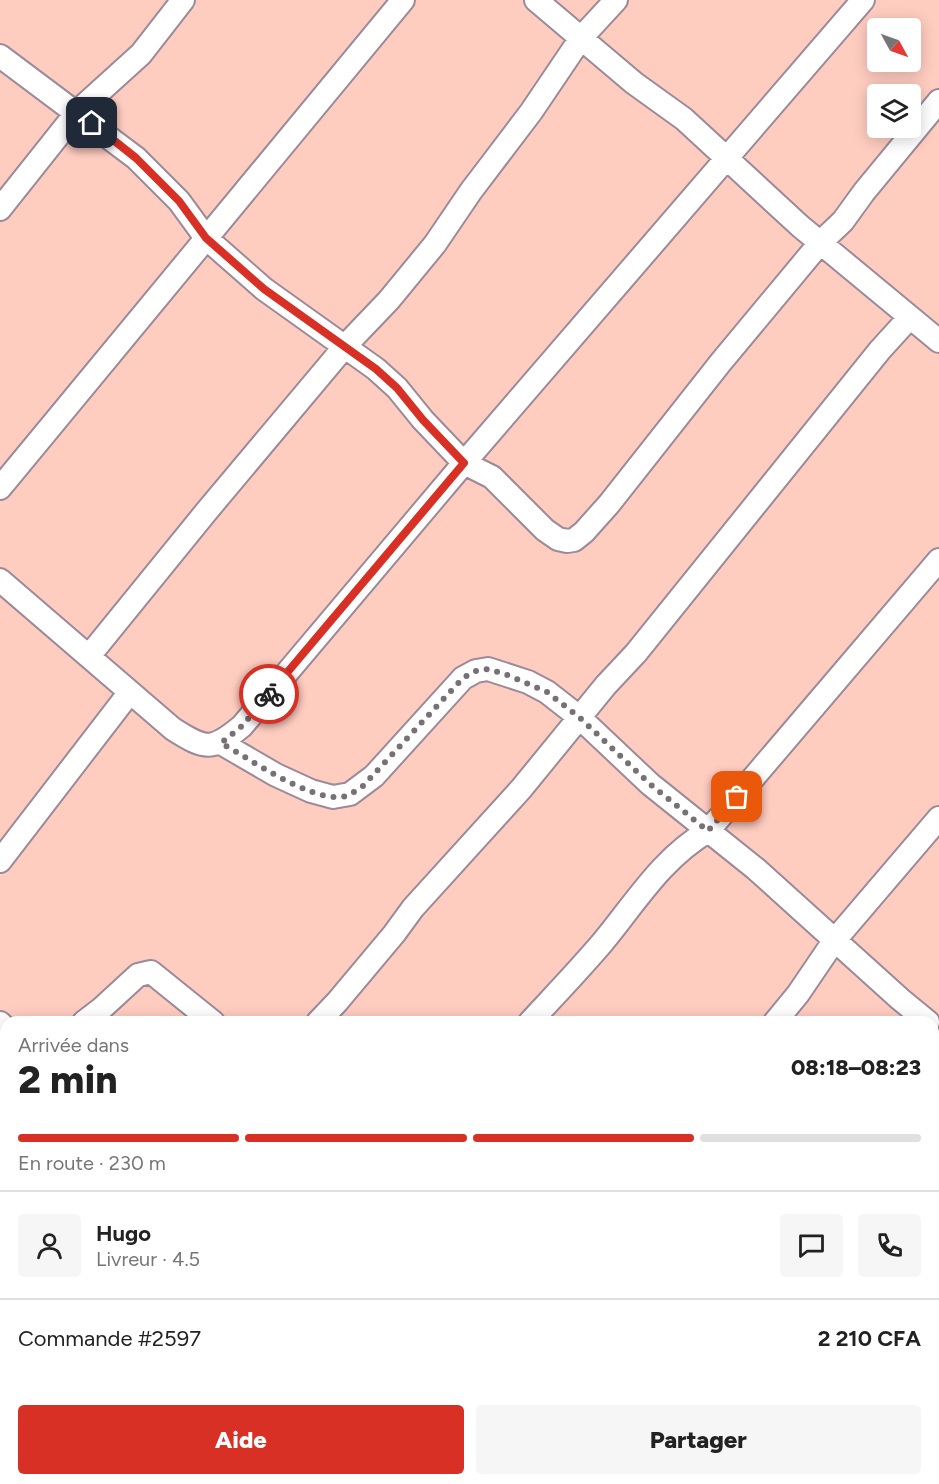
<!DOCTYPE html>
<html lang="fr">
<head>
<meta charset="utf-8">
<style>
  :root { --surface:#fff; --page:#f6f6f6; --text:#222; --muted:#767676; --line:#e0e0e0; --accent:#d93025 }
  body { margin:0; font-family:Figtree,sans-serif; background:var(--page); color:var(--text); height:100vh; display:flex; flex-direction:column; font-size:22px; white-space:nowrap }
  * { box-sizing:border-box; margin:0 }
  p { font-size:20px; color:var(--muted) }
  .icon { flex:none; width:33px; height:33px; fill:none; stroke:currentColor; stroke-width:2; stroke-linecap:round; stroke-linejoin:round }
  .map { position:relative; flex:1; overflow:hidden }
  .panel { position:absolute; left:0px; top:1016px; width:939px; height:470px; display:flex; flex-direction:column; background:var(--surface); border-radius:18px 18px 0 0; box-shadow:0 3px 15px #0003 }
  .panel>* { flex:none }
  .needle { width:39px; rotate:130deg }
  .tools { position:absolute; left:867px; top:18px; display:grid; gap:12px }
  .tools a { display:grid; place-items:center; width:54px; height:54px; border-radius:6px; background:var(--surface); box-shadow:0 3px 15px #0003; font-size:30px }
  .pin { position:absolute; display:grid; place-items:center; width:51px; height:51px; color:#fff; margin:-26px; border-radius:12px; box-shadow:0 3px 9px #0006 }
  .courier { position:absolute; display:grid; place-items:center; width:60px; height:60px; margin:-30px; border:4px solid #d93025; border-radius:50%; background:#fff; color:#222; box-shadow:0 2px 8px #0007 }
  .headline em { font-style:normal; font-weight:800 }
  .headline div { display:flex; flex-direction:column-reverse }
  .headline { display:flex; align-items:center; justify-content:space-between; height:102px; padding:0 18px }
  h1 { font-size:39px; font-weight:800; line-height:45px }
  .bar { display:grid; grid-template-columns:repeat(4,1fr); gap:9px 6px; align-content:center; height:72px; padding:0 18px }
  .bar i { height:8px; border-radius:4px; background:var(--line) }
  .bar .current { background:var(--accent) }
  .bar p { grid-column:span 4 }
  .line { display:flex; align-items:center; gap:15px; padding:0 18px; border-top:2px solid var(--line) }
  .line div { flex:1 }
  .round { display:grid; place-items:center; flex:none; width:63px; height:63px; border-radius:6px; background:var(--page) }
  .action { display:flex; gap:12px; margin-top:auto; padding:12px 18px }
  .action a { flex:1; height:69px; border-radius:6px; background:var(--accent); color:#fff; font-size:24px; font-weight:800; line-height:69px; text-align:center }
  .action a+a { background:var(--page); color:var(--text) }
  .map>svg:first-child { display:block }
</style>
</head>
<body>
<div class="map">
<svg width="939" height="1484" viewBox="0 0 939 1484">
  <rect width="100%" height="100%" fill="#fef7fe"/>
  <path fill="#ffccc0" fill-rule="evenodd" d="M0,0H939V1484H0ZM878,28H910V62H878ZM878,94H910V128H878ZM6,1022H933V1479H6Z"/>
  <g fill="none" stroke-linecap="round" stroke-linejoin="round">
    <g stroke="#9b8a99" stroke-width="26">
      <path id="minor" d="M536,0L634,83L684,119L800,226L939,341
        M0,56L136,158L179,201L206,238L264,289L376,369L397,388L423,420L464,463L492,477L545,530L558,539L567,541L574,540L584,532L609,504L721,362L820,243L843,221L864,192L939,101
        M0,209L77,112L141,54L183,0
        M0,488L403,0
        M0,580L173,729C206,750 212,751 242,726L464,463L863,0
        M89,656L206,512L346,345L389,300L435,244L471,191L531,112L581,38L616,0
        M221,743L276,775L311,791L333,797L350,794L374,776L463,678L476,671L488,669L528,682L547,692L579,717L650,784L756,869L900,999L928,1022
        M0,861L130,692
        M84,1022L101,1009L138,975L151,972L213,1022
        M318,1022L337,1002L394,934L413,908L521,789L606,685L636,653L880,350L910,317
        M530,1022C554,996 579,970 602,943C636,902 661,859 708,831L939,560
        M775,1022L798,994L834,941L939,818
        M0,1023L6,1029
        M933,1089L939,1081
        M0,1118L6,1110
        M933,1359L939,1352
        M0,1398L6,1391
        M0,1442L6,1447
        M45,1479L51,1484
        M759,1479L765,1484
        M151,1484L156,1479
        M377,1484L381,1479
        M604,1484L608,1479
        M828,1484L832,1479"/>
    </g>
    <use href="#minor" stroke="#fff" stroke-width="22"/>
  </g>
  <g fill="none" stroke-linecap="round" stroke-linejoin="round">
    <path stroke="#777177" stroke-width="6" stroke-dasharray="0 10.8" d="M269,694L242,726L221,743C250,759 308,800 341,797C349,796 355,791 362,787L463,678L476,671L488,669L505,674L547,692L579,717L650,784L708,831L737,797"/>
    <path stroke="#d93025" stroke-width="8" d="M92,123L136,158L179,201L206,238L264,289L376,369L397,388L423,420L464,463L269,694"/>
  </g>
</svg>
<div class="tools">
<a><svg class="needle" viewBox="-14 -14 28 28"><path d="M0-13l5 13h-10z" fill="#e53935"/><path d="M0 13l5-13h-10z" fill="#767676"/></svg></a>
<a><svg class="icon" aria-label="layers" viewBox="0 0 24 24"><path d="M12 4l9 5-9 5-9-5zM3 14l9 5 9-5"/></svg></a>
</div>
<div class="pin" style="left:737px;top:797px;background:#ea580c"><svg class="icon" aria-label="bag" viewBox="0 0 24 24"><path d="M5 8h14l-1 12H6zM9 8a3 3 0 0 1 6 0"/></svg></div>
<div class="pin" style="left:92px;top:123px;background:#1f2937"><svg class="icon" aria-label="home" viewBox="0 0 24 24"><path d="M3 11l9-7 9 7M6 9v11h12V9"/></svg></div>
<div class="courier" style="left:269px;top:694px"><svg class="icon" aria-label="bike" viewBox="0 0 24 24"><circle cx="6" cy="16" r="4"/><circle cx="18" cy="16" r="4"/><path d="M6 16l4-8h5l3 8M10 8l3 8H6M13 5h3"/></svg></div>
<section class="panel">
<div class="headline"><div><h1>2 min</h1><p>Arrivée dans</p></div><em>08:18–08:23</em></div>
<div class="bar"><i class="current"></i><i class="current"></i><i class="current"></i><i></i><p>En route · 230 m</p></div>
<div class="line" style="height:108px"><a class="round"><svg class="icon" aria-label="person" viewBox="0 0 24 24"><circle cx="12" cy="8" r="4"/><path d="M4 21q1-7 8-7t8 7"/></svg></a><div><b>Hugo</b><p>Livreur · 4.5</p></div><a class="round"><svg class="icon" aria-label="chat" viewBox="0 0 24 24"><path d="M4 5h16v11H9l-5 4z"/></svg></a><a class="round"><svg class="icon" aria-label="phone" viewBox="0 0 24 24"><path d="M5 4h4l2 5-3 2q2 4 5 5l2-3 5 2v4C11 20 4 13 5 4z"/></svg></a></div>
<div class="line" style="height:78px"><div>Commande #2597</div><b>2 210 CFA</b></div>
<div class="action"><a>Aide</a><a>Partager</a></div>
</section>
</div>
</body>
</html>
